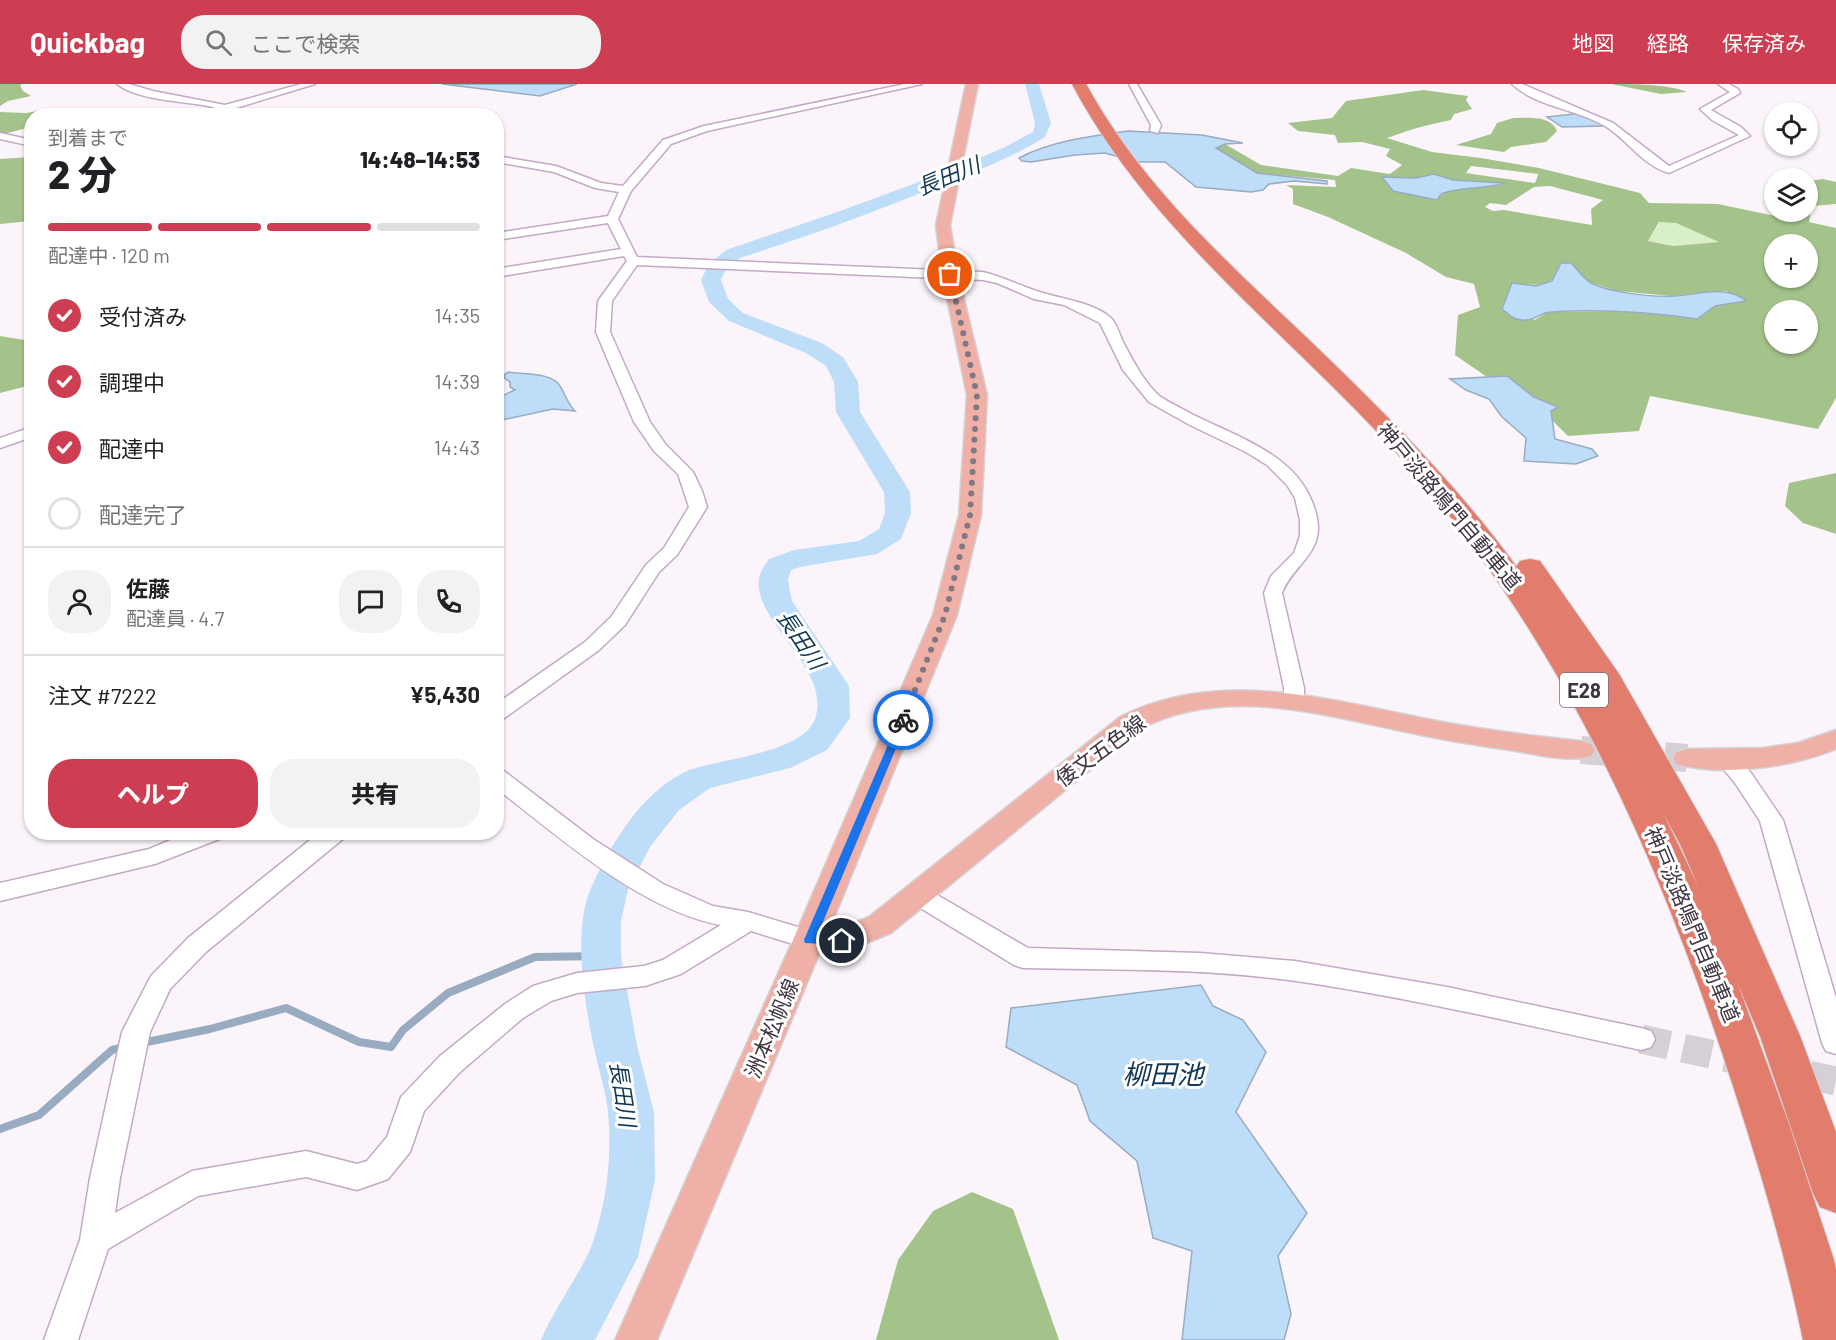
<!DOCTYPE html>
<html lang="ja">
<head>
<meta charset="utf-8">
<style>
  :root { --surface:#fff; --page:#f2f2f2; --text:#202124; --muted:#757577; --line:#e0e0e0; --accent:#ce3e53 }
  body { margin:0; font-family:Barlow,"Noto Sans JP",sans-serif; background:var(--page); color:var(--text); height:100vh; display:flex; flex-direction:column; font-size:22px; white-space:nowrap }
  * { box-sizing:border-box; margin:0 }
  p { font-size:20px; color:var(--muted) }
  .icon { flex:none; width:33px; height:33px; fill:none; stroke:currentColor; stroke-width:2; stroke-linecap:round; stroke-linejoin:round }
  .map { position:relative; flex:1; overflow:hidden }
  .panel { position:absolute; left:24px; top:24px; width:480px; height:732px; display:flex; flex-direction:column; background:var(--surface); border-radius:24px; box-shadow:0 2px 4px #0004 }
  .panel>* { flex:none }
  .fabs { position:absolute; left:1764px; top:18px; display:grid; gap:12px }
  .fabs a { display:grid; place-items:center; width:54px; height:54px; border-radius:50%; background:var(--surface); box-shadow:0 2px 4px #0004; font-size:30px }
  .pin { position:absolute; display:grid; place-items:center; width:51px; height:51px; color:#fff; margin:-26px; border:3px solid #fff; border-radius:50%; box-shadow:0 2px 6px #0007 }
  .courier { position:absolute; display:grid; place-items:center; width:60px; height:60px; margin:-30px; border:4px solid #1a73e8; border-radius:50%; background:#fff; color:#222; box-shadow:0 2px 8px #0007 }
  .summary em { font-style:normal; font-weight:800 }
  .summary div { display:flex; flex-direction:column-reverse }
  .summary { display:flex; align-items:center; justify-content:space-between; height:102px; padding:0 24px }
  h1 { font-size:39px; font-weight:800; line-height:45px }
  .bar { display:grid; grid-template-columns:repeat(4,1fr); gap:9px 6px; align-content:center; height:72px; padding:0 24px }
  .bar i { height:8px; border-radius:4px; background:var(--line) }
  .bar .selected { background:var(--accent) }
  .bar p { grid-column:span 4 }
  .line { display:flex; align-items:center; gap:15px; padding:0 24px; border-top:2px solid var(--line) }
  .line div { flex:1 }
  .round { display:grid; place-items:center; flex:none; width:63px; height:63px; border-radius:24px; background:var(--page) }
  ol { padding:0 24px; list-style:none }
  li { display:flex; align-items:center; gap:18px; height:66px }
  li p { margin-inline-start:auto }
  li .icon { padding:6px; border-radius:50%; background:var(--accent); color:#fff; stroke-width:4 }
  li:last-child { color:var(--muted) }
  li i { width:33px; height:33px; border:3px solid var(--line); border-radius:50% }
  .action { display:flex; gap:12px; margin-top:auto; padding:12px 24px }
  .action a { flex:1; height:69px; border-radius:24px; background:var(--accent); color:#fff; font-size:24px; font-weight:800; line-height:69px; text-align:center }
  .action a+a { background:var(--page); color:var(--text) }
  header { display:flex; align-items:center; gap:36px; box-sizing:border-box; height:84px; padding:0 30px; background:var(--accent); color:#fff }
  header strong { font-size:28px }
  nav { display:flex; gap:33px; margin-inline-start:auto; font-size:21px }
  .search { width:420px; height:54px; background:var(--page); display:flex; align-items:center; gap:15px; box-sizing:border-box; padding:0 21px; border-radius:24px; color:var(--muted); font-size:22px }
  .map>svg:first-child { display:block }
</style>
</head>
<body>
<header>
<strong>Quickbag</strong>
<div class="search"><svg class="icon" aria-label="search" viewBox="0 0 24 24"><circle cx="10" cy="10" r="6"/><path d="M15 15l6 6"/></svg>ここで検索</div>
<nav><a>地図</a><a>経路</a><a>保存済み</a></nav>
</header>
<div class="map">
<svg width="1836" height="1256" viewBox="0 0 1836 1256">
  <rect width="100%" height="100%" fill="#fbf5fb"/>
  <path fill="#d9efc8" d="M1660,138L1676,139L1720,158L1673,162L1648,157Z"/>
  <path fill="#a4c38b" fill-rule="evenodd" d="M0,0H23L20,1L23,7L31,12L8,17L0,22Z
    M1611,0C1634,0 1668,0 1687,8L1661,10Z
    M1423,6L1468,12L1466,16L1472,25L1454,30L1451,36C1429,40 1408,46 1387,54L1432,68L1481,74L1539,84L1640,109L1649,119L1718,120L1785,134L1787,128H1808V97L1823,95L1836,98V120L1812,122L1809,138L1836,144V314L1818,345L1650,312L1639,347L1568,352L1507,292L1487,293L1455,271L1458,231L1480,223L1474,200L1446,193L1406,169L1328,133L1293,120V105L1286,101L1336,103L1335,96L1257,89L1215,64L1225,60L1261,81L1338,92L1351,84L1390,90L1402,81L1386,72L1390,65L1362,58L1338,59L1335,51L1298,47L1288,39L1332,34L1346,17ZM1471,82L1538,90V91L1535,99L1466,89ZM1434,90L1453,96L1503,100C1485,107 1447,99 1437,116L1383,94H1416ZM1550,102L1603,116L1591,125L1592,141L1504,126L1493,127L1485,123L1490,119L1506,121L1534,103ZM1659,138L1676,139L1719,158L1673,162L1648,157ZM1774,160H1808V194H1774ZM1571,179L1589,198L1617,207L1672,212L1726,207L1745,217L1715,222L1696,235L1630,227L1548,228L1534,236L1512,199C1545,203 1548,202 1571,179ZM1774,226H1808V260H1774Z
    M48,25L71,28L65,31L32,32L31,43L0,51V28L26,29Z
    M1513,34C1527,34 1551,31 1557,47L1546,58L1511,63L1504,68L1456,61L1491,50L1497,39Z
    M31,73V137L0,140V75Z
    M0,252L31,257V301L0,309Z
    M1836,389V450L1803,439L1785,422L1789,399Z
    M972,1108L1013,1125L1059,1256H876L898,1176L933,1127Z"/>
  <path fill="#beddf8" stroke="#98abc1" stroke-width="1.5" d="M442,0H577L540,12Z
    M1583,29L1604,42L1562,43L1547,33Z
    M1128,47L1202,51L1243,59L1225,60L1216,64L1257,89L1327,97V100L1294,97L1269,100L1263,106L1251,108L1196,103L1165,78H1136L1105,69L1075,71L1031,78L1022,77L1019,74C1051,57 1092,52 1128,47Z
    M1434,90L1453,96L1505,99C1484,106 1461,102 1441,110L1437,116L1393,107L1382,93L1416,94Z
    M1561,179H1571C1577,185 1584,195 1591,199C1611,209 1651,213 1674,212C1698,211 1727,200 1746,217L1715,222L1697,235C1648,228 1600,225 1552,228C1538,228 1534,240 1517,235C1511,234 1506,228 1502,225L1512,199L1536,202L1552,197Z
    M509,288C524,291 552,288 560,302C566,311 567,319 575,327L553,325L497,337V314L515,306L510,303V298L504,294L505,290Z
    M1507,292L1534,313L1558,323L1551,327L1555,355L1592,365L1598,372L1576,380L1524,377L1526,354L1502,333L1489,315L1466,306L1450,295Z
    M1201,901L1213,922L1243,936L1266,968L1236,1028L1307,1129L1278,1172L1291,1230L1284,1256H1182L1192,1167L1153,1154L1137,1077L1090,1037L1077,1001L1006,963L1011,924Z"/>
  <g fill="none" stroke-linecap="round" stroke-linejoin="round">
    <path stroke="#98abc1" stroke-width="8" d="M142,959L210,945L286,924L359,958L391,963L403,946L448,909L535,873L601,872
      M0,1045L39,1031L112,966L124,963"/>
    <path fill="#beddf8" fill-rule="evenodd" d="M1025,0H1039L1051,39L1045,53C1010,75 972,89 933,104C870,130 805,153 740,174L725,187L721,196L728,215L743,229L822,259L843,273L858,298L860,328L910,408L911,429L901,455L877,470L800,483L791,486L788,496L792,517L849,602L850,634L827,666L790,684L710,704L679,726L650,763L628,806L621,837V872L637,962L654,1028L655,1096L638,1173L595,1256H541C554,1225 574,1199 589,1168C596,1154 606,1111 607,1095C610,1074 610,1049 608,1028C606,1008 599,988 595,968C585,924 572,845 591,804C611,760 640,710 685,688C715,674 806,671 816,632C829,583 754,538 759,496C759,489 765,481 769,475L794,466L859,457L879,445L885,429L884,408L836,328L834,298L826,282L806,269L729,237L709,218L701,196L709,180L726,166L843,126L959,83L1005,63L1033,48L1035,39Z"/>
    <path stroke="#d5cfd6" stroke-width="29" stroke-dasharray="29 14" stroke-linecap="butt" d="M1641,955L1836,997"/>
    <path stroke="#d5cfd6" stroke-width="28" stroke-dasharray="28 14" stroke-linecap="butt" d="M1581,666L1687,674"/>
    <g stroke="#c3a9c6" stroke-width="3">
      <path id="minor" d="M117,0H129L153,7L225,21L301,0H315L236,24L253,32C237,32 224,26 208,22C182,17 137,16 117,0Z
        M905,0H922L707,47L671,60L631,107L618,135L637,173L983,188C1004,193 1022,203 1043,209C1063,215 1094,219 1111,234C1116,239 1120,251 1123,258C1133,277 1143,296 1158,311C1166,317 1177,322 1186,327C1236,354 1304,370 1317,434C1324,470 1293,480 1282,509L1304,604V618L1301,622L1294,624L1287,622L1284,618V604L1264,509L1271,492L1294,469L1300,452V436L1295,414L1287,401L1267,381L1246,368L1190,341L1149,318L1123,286L1100,239L1064,221L1034,215L997,199L983,196L637,181L612,217L610,248L650,338L666,361L693,388L702,407L707,423L677,471L659,488L625,541L599,566L503,635L496,636V620L585,558L611,533L646,481L664,464L689,423L678,390L654,367L634,338L596,248L598,217L627,177L624,172L496,193V185L621,165L608,139L496,156V149L608,132L619,108L595,104L554,88L496,78V72L556,82L601,99L623,102L663,56L704,42Z
        M1129,0H1137L1161,41L1158,49L1150,47L1151,41Z
        M1512,0H1522L1613,39L1669,82L1739,51L1712,36L1700,25L1730,8L1718,0H1729L1738,5L1740,9L1711,26L1741,43L1750,52L1669,89C1643,82 1628,56 1605,42C1577,25 1536,23 1512,0Z
        M0,49L32,56V62L0,55Z
        M32,343V353L0,364V354Z
        M1727,669L1735,671L1751,689L1783,736L1836,914V970L1826,967L1822,959L1760,737L1735,699L1716,676L1719,671Z
        M496,685L504,687L593,755L663,800L713,822L748,828L818,849L822,856L818,863L809,865L751,847L681,890L645,902L577,909L551,917L523,934L460,988L424,1027L410,1068L388,1095L357,1106L306,1093L198,1112L108,1165L78,1256H44L80,1156L90,1094L122,948L151,892L188,854L320,748H347L344,754L206,868L170,905L150,948L120,1094L115,1129L192,1087L306,1067L357,1080L367,1077L387,1053L401,1013L440,972L505,920L533,902L577,889L644,882L663,876L721,841C642,827 558,752 496,704Z
        M190,748H225L222,754L155,780L0,817V799L149,765Z
        M918,802L927,805L1028,864L1200,869L1295,877L1447,903L1641,944L1651,947L1655,955L1651,963L1641,966C1527,941 1412,914 1296,897C1206,884 1114,886 1023,884L1014,881L909,817L906,811L909,805Z"/>
    </g>
    <g stroke="#d5d3d5" stroke-width="3">
      <path id="major" d="M966,0H978L950,141L958,190L987,311L981,431L957,531L830,844L839,845L869,833L1120,633C1221,582 1333,617 1437,637C1484,646 1533,652 1581,657L1591,660L1595,666L1591,672C1567,679 1535,670 1510,666C1474,661 1438,655 1402,647C1317,629 1221,602 1140,645L891,849L842,869L820,868L657,1256H615L793,856L933,531L959,431L967,311L942,190L936,141Z
        M1836,646V665C1792,683 1723,693 1677,680L1673,674L1677,668L1687,665L1763,664L1798,659Z"/>
    </g>
    <g stroke="#d5d3d5" stroke-width="2">
      <path id="highway" d="M1072,0H1086C1142,102 1223,174 1306,253C1383,327 1459,402 1521,489L1516,483L1520,477L1530,475L1540,477L1619,590L1716,760L1800,952L1836,1048V1129L1820,1123L1813,1109L1760,952L1737,898L1789,1040L1834,1176L1836,1186V1256H1803C1785,1169 1761,1089 1734,1005C1665,790 1574,582 1429,406C1314,267 1158,162 1072,0ZM1663,729L1680,760L1699,804Z"/>
    </g>
    <use href="#minor" fill="#fff" fill-rule="evenodd"/>
    <use href="#major" fill="#eeb0a7" fill-rule="evenodd"/>
    <use href="#highway" fill="#e27c6c" fill-rule="evenodd"/>
  </g>
  <path fill="#1a73e8" d="M900,633L908,636L817,852L842,853L848,857L842,861L805,859L804,856Z"/>
  <g fill="none" stroke-linecap="round" stroke-linejoin="round">
    <path stroke="#817882" stroke-width="6" stroke-dasharray="0 10.8" d="M903,636L945,531L970,431L977,311L950,190"/>
  </g>
  <g text-anchor="middle" dominant-baseline="central" stroke-width="6" stroke-linejoin="round" paint-order="stroke">
    <rect fill="#fff" stroke="#79727a" stroke-width="1.5" x="1560" y="589" width="48" height="34" rx="4.5"/>
    <g font-size="20" font-weight="bold" fill="#3f3541">
      <text x="1584" y="606">E28</text>
    </g>
    <g font-size="21" fill="#3f3541" stroke="#fff">
      <text transform="translate(1450 422) rotate(50)">神戸淡路鳴門自動車道</text>
      <text transform="translate(1100 666) rotate(-36)">倭文五色線</text>
      <text transform="translate(1693 840) rotate(67)">神戸淡路鳴門自動車道</text>
      <text transform="translate(771 944) rotate(-67)">洲本松帆線</text>
    </g>
    <g font-size="22" font-style="italic" fill="#113956" stroke="#fff">
      <text transform="translate(948 91) rotate(-22)">長田川</text>
      <text transform="translate(802 555) rotate(56)">長田川</text>
      <text transform="translate(624 1010) rotate(81)">長田川</text>
    </g>
    <g font-size="27" font-style="italic" fill="#113956" stroke="#fff">
      <text x="1163" y="989">柳田池</text>
    </g>
  </g>
</svg>
<div class="fabs">
<a><svg class="icon" aria-label="locate" viewBox="0 0 24 24"><circle cx="12" cy="12" r="6"/><path d="M12 2v4M12 18v4M2 12h4M18 12h4"/></svg></a>
<a><svg class="icon" aria-label="layers" viewBox="0 0 24 24"><path d="M12 4l9 5-9 5-9-5zM3 14l9 5 9-5"/></svg></a>
<a>+</a>
<a>−</a>
</div>
<div class="pin" style="left:950px;top:190px;background:#ea580c"><svg class="icon" aria-label="bag" viewBox="0 0 24 24"><path d="M5 8h14l-1 12H6zM9 8a3 3 0 0 1 6 0"/></svg></div>
<div class="pin" style="left:842px;top:857px;background:#1f2937"><svg class="icon" aria-label="home" viewBox="0 0 24 24"><path d="M3 11l9-7 9 7M6 9v11h12V9"/></svg></div>
<div class="courier" style="left:903px;top:636px"><svg class="icon" aria-label="bike" viewBox="0 0 24 24"><circle cx="6" cy="16" r="4"/><circle cx="18" cy="16" r="4"/><path d="M6 16l4-8h5l3 8M10 8l3 8H6M13 5h3"/></svg></div>
<section class="panel">
<div class="summary"><div><h1>2 分</h1><p>到着まで</p></div><em>14:48–14:53</em></div>
<div class="bar"><i class="selected"></i><i class="selected"></i><i class="selected"></i><i></i><p>配達中 · 120 m</p></div>
<ol>
<li><svg class="icon" aria-label="check" viewBox="0 0 24 24"><path d="M5 12l5 5 9-10"/></svg>受付済み<p>14:35</p></li>
<li><svg class="icon" aria-label="check" viewBox="0 0 24 24"><path d="M5 12l5 5 9-10"/></svg>調理中<p>14:39</p></li>
<li><svg class="icon" aria-label="check" viewBox="0 0 24 24"><path d="M5 12l5 5 9-10"/></svg>配達中<p>14:43</p></li>
<li><i></i>配達完了</li>
</ol>
<div class="line" style="height:108px"><a class="round"><svg class="icon" aria-label="person" viewBox="0 0 24 24"><circle cx="12" cy="8" r="4"/><path d="M4 21q1-7 8-7t8 7"/></svg></a><div><b>佐藤</b><p>配達員 · 4.7</p></div><a class="round"><svg class="icon" aria-label="chat" viewBox="0 0 24 24"><path d="M4 5h16v11H9l-5 4z"/></svg></a><a class="round"><svg class="icon" aria-label="phone" viewBox="0 0 24 24"><path d="M5 4h4l2 5-3 2q2 4 5 5l2-3 5 2v4C11 20 4 13 5 4z"/></svg></a></div>
<div class="line" style="height:78px"><div>注文 #7222</div><b>¥5,430</b></div>
<div class="action"><a>ヘルプ</a><a>共有</a></div>
</section>
</div>
</body>
</html>
